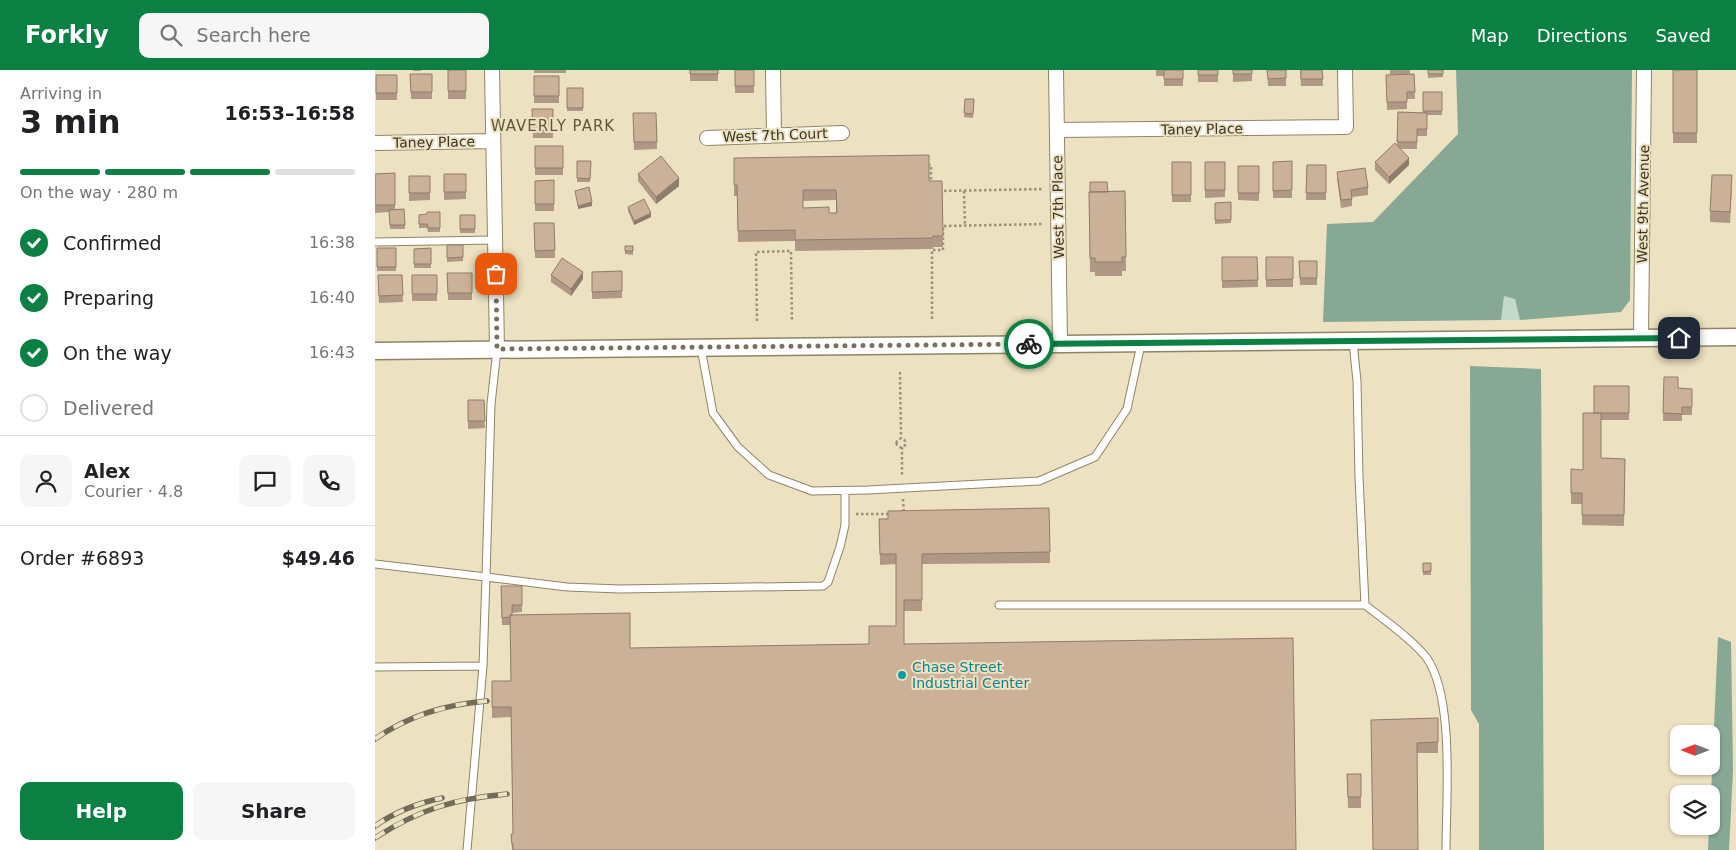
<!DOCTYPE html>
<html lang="en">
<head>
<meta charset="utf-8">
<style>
  :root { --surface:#fff; --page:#f6f6f6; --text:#202124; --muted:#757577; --line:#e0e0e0; --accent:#0b8043 }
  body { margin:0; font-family:"DejaVu Sans",sans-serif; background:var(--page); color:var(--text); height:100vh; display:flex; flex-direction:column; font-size:19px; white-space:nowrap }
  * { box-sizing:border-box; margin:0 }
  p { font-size:16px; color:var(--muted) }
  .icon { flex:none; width:28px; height:28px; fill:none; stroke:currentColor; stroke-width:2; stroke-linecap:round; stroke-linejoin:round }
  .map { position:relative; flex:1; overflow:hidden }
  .drawer { display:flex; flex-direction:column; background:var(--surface); width:375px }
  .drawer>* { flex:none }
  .needle { width:32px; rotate:270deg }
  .buttons { position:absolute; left:1295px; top:655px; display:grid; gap:10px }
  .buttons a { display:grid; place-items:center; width:50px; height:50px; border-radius:10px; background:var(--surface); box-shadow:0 1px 4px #0004; font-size:25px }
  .pin { position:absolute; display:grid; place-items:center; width:42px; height:42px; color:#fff; margin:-21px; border-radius:10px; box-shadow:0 2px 8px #0006 }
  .courier { position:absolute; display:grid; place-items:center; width:50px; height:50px; margin:-25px; border:4px solid #0b8043; border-radius:50%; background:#fff; color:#222; box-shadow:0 1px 6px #0007 }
  .head em { font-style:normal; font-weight:700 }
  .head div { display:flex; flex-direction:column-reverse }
  .head { display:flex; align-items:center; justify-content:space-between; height:85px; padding:0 20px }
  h1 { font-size:32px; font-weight:700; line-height:38px }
  .bar { display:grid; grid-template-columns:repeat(4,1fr); gap:8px 5px; align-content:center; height:60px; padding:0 20px }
  .bar i { height:6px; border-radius:4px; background:var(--line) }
  .bar .active { background:var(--accent) }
  .bar p { grid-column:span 4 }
  .line { display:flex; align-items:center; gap:12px; padding:0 20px; border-top:1px solid var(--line) }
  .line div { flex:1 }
  .round { display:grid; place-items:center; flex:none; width:52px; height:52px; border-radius:10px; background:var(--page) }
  ol { padding:0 20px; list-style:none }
  li { display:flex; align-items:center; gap:15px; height:55px }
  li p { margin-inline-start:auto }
  li .icon { padding:5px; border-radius:50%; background:var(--accent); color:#fff; stroke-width:4 }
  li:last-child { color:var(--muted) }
  li i { width:28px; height:28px; border:2px solid var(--line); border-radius:50% }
  .cta { display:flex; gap:10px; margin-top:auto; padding:10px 20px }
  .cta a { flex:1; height:58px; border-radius:10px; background:var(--accent); color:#fff; font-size:20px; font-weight:700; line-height:58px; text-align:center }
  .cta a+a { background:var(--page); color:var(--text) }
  header { display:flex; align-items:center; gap:30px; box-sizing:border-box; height:70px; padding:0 25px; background:var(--accent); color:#fff }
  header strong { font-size:24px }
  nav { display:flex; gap:28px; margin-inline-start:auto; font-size:18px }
  .search { width:350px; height:45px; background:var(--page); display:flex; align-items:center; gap:12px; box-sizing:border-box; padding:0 18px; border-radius:10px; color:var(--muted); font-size:19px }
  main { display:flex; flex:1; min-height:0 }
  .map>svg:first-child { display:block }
</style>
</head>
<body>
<header>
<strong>Forkly</strong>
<div class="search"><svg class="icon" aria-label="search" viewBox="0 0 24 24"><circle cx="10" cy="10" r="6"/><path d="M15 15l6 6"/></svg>Search here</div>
<nav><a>Map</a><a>Directions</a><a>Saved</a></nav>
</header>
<main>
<section class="drawer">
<div class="head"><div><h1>3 min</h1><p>Arriving in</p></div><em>16:53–16:58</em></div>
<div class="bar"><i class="active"></i><i class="active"></i><i class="active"></i><i></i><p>On the way · 280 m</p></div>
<ol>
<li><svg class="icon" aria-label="check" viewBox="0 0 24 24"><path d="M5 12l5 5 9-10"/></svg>Confirmed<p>16:38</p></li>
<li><svg class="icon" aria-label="check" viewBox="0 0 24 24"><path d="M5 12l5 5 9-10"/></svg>Preparing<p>16:40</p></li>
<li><svg class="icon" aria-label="check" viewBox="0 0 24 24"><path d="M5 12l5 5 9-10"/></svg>On the way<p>16:43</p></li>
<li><i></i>Delivered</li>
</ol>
<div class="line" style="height:90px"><a class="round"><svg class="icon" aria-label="person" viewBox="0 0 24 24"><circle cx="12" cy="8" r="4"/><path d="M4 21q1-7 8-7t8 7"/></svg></a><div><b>Alex</b><p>Courier · 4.8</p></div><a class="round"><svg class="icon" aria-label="chat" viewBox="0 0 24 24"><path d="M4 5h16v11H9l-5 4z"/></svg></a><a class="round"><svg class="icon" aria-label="phone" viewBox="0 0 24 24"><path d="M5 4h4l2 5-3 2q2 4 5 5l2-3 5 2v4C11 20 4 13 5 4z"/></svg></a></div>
<div class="line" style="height:65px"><div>Order #6893</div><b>$49.46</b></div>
<div class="cta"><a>Help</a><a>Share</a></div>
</section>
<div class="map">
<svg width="1361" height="780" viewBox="0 0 1361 780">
  <rect width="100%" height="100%" fill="#ece1c0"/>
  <path fill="#c4d9cc" d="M1129,226L1140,229L1145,250H1126Z"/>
  <path fill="#86a894" d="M1081,0H1257L1255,230L1246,242L1145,250L1140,229L1129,226L1126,250L948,252L952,154L998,152L1083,64Z
    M1095,296L1166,299L1169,780H1104V654L1096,640Z
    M1343,567L1356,572L1358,700L1354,780H1333L1334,756H1336V724Z"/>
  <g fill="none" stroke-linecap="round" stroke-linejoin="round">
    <g stroke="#8f8566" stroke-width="9">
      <path id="service" d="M0,172L120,170
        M978,272L982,311L984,407L990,535C1008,549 1037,569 1051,587C1080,626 1071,731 1071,780
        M326,278L338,343L363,377L394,405L437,421L493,420L664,411L720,387L752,339L766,274
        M0,494L111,507L116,334L122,280
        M624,535H990
        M0,597L108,596L111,507L192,517L245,519L448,516L453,512L465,477L470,455V421
        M92,780L108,596"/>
    </g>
    <g stroke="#8f8566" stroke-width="16">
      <path id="minor" d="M117,0L122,279
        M398,0L399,65
        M681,0L685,274
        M682,60L971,57L970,0
        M332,68L467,63
        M0,73L118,71
        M1266,268L1269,0"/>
    </g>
    <g stroke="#8f8566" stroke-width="19">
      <path id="tertiary" d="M0,281L1361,267"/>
    </g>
    <path stroke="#9a917a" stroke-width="2.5" stroke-dasharray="2.5 2.5" stroke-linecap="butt" d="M553,95H556V114
      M564,121L669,119
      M589,121L590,156
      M557,249V180H568V156L669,154
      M382,251L381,182L416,181L417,251
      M525,302L526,368
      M521.5 373a4.5 4.5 0 1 1 9 0a4.5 4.5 0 1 1-9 0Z
      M527,377V407
      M528,429L529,444
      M481,444H516"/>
    <use href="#service" stroke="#fff" stroke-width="7"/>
    <use href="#minor" stroke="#fff" stroke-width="14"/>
    <use href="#tertiary" stroke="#fff" stroke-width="16"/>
    <g stroke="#736c59" stroke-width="5.5">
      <path id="rail" d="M0,669C33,646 72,634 112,631
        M0,756C20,742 43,733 67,728
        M0,768C45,739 79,729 132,724"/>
    </g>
    <use href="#rail" stroke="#ece1c0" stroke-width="4" stroke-dasharray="11" stroke-linecap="butt"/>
  </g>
  <path fill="#af9884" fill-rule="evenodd" d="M38,0H46V1H38Z
    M73,0H91V29H73Z
    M159,0H191V3H159Z
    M315,0H343V11H315Z
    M360,0H379V23H360Z
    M781,0H808V16H789V6H781Z
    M823,0H843V12H823Z
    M858,0H877V11L858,12Z
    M892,0H911V16H893Z
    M925,0H947L948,16H926Z
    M1015,0H1035V4H1015Z
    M1053,0H1068V7L1053,8Z
    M1298,0H1322V73H1298Z
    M35,4H57V29H36Z
    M1039,4L1040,29H1032V39L1012,40L1011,5Z
    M1,5H22V30H1Z
    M159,6H184V33H159Z
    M192,18H208V41H192Z
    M1048,22H1067V45H1052V66H1042V79H1025L1034,95L1014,114L1000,100V92L1022,75L1023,42L1048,43Z
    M590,29H599L598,48L589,47Z
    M157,39H178V68H158Z
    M258,43H281L282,79L259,80Z
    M160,76H188V105H160Z
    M359,88L554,111H567L568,177H558V179L420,181V171L363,172L362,126H359ZM461,130V143H454L428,138V131Z
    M202,91H216L215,112H202Z
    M917,91V128H898V92Z
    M797,92H816V132H797Z
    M830,92H850V127L830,128Z
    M932,95H951V130H931Z
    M863,96H884V131L863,130Z
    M962,102L993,117V125L977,127V136L966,138L962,109Z
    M20,103V139H29L30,159H15L14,142L0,143V104Z
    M69,104H91V129L69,130Z
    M263,104L304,116L281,134L263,111Z
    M34,106H55V130L34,131Z
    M179,110V141H160V111Z
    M1357,116L1355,153L1335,152V141Z
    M750,121L751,201H747V206H720V202H715L714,122Z
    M856,132V153L840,154V133Z
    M253,137L276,147L259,155L253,141Z
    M65,142V162H53L52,158H44V145L52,144Z
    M85,145H100V163H85Z
    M159,153H179L180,188H160Z
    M72,175H88V191L72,192Z
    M250,176H258V185L250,184Z
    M2,178H21V201H2Z
    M56,178V198H39V179Z
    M847,187H882L883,217L847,218Z
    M891,187H918V217H891Z
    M924,191H942V215H925Z
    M247,201V228L217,229V202Z
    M72,203H97V230H73Z
    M3,205H27L28,232L4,233Z
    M37,205H62V231H37Z
    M176,205L208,209L196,226L176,212Z
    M1289,307L1303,318L1317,319V345H1307V351H1288Z
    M1254,316V350H1226V388L1250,389L1249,456L1207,455V434H1196V399L1208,400L1219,343Z
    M93,330H109L110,358L93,359Z
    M674,438L675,493L547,494V541H529V574L921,780H137L136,764H138L136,647L117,648V622L136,611L135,555H127L126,516H147V542L137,543V545L255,578L494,574L521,556V494L505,495L504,449Z
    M1048,493H1056V505H1048Z
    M1063,648V683H1042L996,650Z
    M972,704H986V738H973Z"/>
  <path fill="#8f7c6b" d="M1034,88V95L1014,114V107Z
    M304,108V116L281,134V127Z
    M217,132V136L203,139V136Z
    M276,143V147L259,155V151Z
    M208,202V209L196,226V219Z"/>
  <path fill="#ccb199" stroke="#8f7c6b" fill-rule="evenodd" d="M73,0H91V21H73Z
    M315,0H343V4H315Z
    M360,0H379V16H360Z
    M789,0H808V9H789Z
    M823,0H843V5H823Z
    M858,0H877V4H858Z
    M892,0H911V8L893,9Z
    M926,0H947L948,9H926Z
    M1053,0H1068V4H1053Z
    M1298,0H1322V63H1298Z
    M35,4H57V22H36Z
    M1039,4L1040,22H1032V32H1012L1011,5Z
    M1,5H22V23H1Z
    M159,6H184V26H159Z
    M192,18H208V38H192Z
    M1048,22H1067V41H1048Z
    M590,29H599L598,44L589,43Z
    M157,39H178V60H158Z
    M1023,42L1052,43V59H1042V72H1022Z
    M258,43H281L282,72H259Z
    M1020,73L1034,88L1014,107L1000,92Z
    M160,76H188V98H160Z
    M554,85V111H567L568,166H558V168L420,170V160L363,161L362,115H359V88ZM428,120H461L462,143H454V137L428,138Z
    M286,86L304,108L281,127L263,104Z
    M202,91H216L215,109L202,108Z
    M917,91V120L898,121V92Z
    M797,92H816V125H797Z
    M830,92H850V120H830Z
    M932,95H951V123H931Z
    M863,96H884V123H863Z
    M990,98L993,117L976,120L977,129L966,130L962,102Z
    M20,103V135H0V104Z
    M69,104H91V122H69Z
    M1337,105H1357L1355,142L1335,141Z
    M34,106H55V123H34Z
    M179,110V134H160V111Z
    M715,112H732L733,122H715Z
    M214,117L217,132L203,136L200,121Z
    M750,121L751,187H747V192H720V188H715L714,122Z
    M269,129L276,143L259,151L253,137Z
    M856,132V150H840V133Z
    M29,139L30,155H15L14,140Z
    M52,142H65V158H53L52,154H44V145L52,144Z
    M85,145H100V159H85Z
    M159,153H179L180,180L160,181Z
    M72,175H88V187L72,188Z
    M250,176H258V181H250Z
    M2,178H21V197H2Z
    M56,178V194H39V179Z
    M847,187H882L883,210L847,211Z
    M891,187H918V209L891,210Z
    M187,188L208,202L196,219L176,205Z
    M924,191H942V208H925Z
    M247,201V221L217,222V202Z
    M72,203H97V223H73Z
    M3,205H27L28,225L4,226Z
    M37,205H62V224H37Z
    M1289,307H1303V318L1317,319V337H1307V344L1288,343Z
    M1219,316H1254V343H1219Z
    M93,330H109L110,351H93Z
    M1208,343H1226V388L1250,389L1249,445H1207V423H1196V399L1208,400Z
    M674,438L675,482L547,484V530H529V574L918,568L921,780H138V774H137L136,764H138L136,637H117V611H136L135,545L255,543V578L494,574V556H521V484H505L504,449H513V441Z
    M1048,493H1056V501L1048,502Z
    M126,516H147V535H137V545H135V547L127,548Z
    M1063,648V672L1042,673L1043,780H998L996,650Z
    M972,704H986V727H973Z"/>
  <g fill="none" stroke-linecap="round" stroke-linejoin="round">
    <path stroke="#78715d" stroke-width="5" stroke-dasharray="0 9" d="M121,204L122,279L654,274"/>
    <path stroke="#0b8043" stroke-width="6" d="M654,274L1304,268"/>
  </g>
  <circle fill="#0f9aa8" stroke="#ece1c0" stroke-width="2" cx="527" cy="605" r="5"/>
  <g text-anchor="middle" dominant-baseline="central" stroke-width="4" stroke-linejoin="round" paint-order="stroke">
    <g font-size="14" fill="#3a3528" stroke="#ece1c0">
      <text transform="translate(827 59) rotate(-1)">Taney Place</text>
      <text transform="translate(400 65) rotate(-2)">West 7th Court</text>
      <text transform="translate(59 72) rotate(-1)">Taney Place</text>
      <text transform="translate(1268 134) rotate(-89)">West 9th Avenue</text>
      <text transform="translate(683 137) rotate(-91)">West 7th Place</text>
    </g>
    <g font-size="14" fill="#0d838f" stroke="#ece1c0" text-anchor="start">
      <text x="537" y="597">Chase Street<tspan x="537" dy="16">Industrial Center</tspan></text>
    </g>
    <g font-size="15" letter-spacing="1" fill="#61573a" stroke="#ece1c0">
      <text x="178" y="56">WAVERLY PARK</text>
    </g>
  </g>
</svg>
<div class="buttons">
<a><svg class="needle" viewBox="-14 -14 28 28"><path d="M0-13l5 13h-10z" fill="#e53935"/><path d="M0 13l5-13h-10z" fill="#757577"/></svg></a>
<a><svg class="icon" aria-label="layers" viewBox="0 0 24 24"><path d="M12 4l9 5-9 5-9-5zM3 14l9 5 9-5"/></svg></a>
</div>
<div class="pin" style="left:121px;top:204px;background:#ea580c"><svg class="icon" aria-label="bag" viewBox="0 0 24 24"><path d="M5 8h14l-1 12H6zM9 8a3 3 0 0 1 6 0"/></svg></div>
<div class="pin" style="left:1304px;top:268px;background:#1f2937"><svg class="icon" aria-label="home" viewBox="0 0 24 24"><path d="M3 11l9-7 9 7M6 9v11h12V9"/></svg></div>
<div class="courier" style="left:654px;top:274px"><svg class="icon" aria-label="bike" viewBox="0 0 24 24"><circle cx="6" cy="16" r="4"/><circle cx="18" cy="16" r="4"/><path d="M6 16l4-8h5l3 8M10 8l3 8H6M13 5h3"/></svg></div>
</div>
</main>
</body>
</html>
